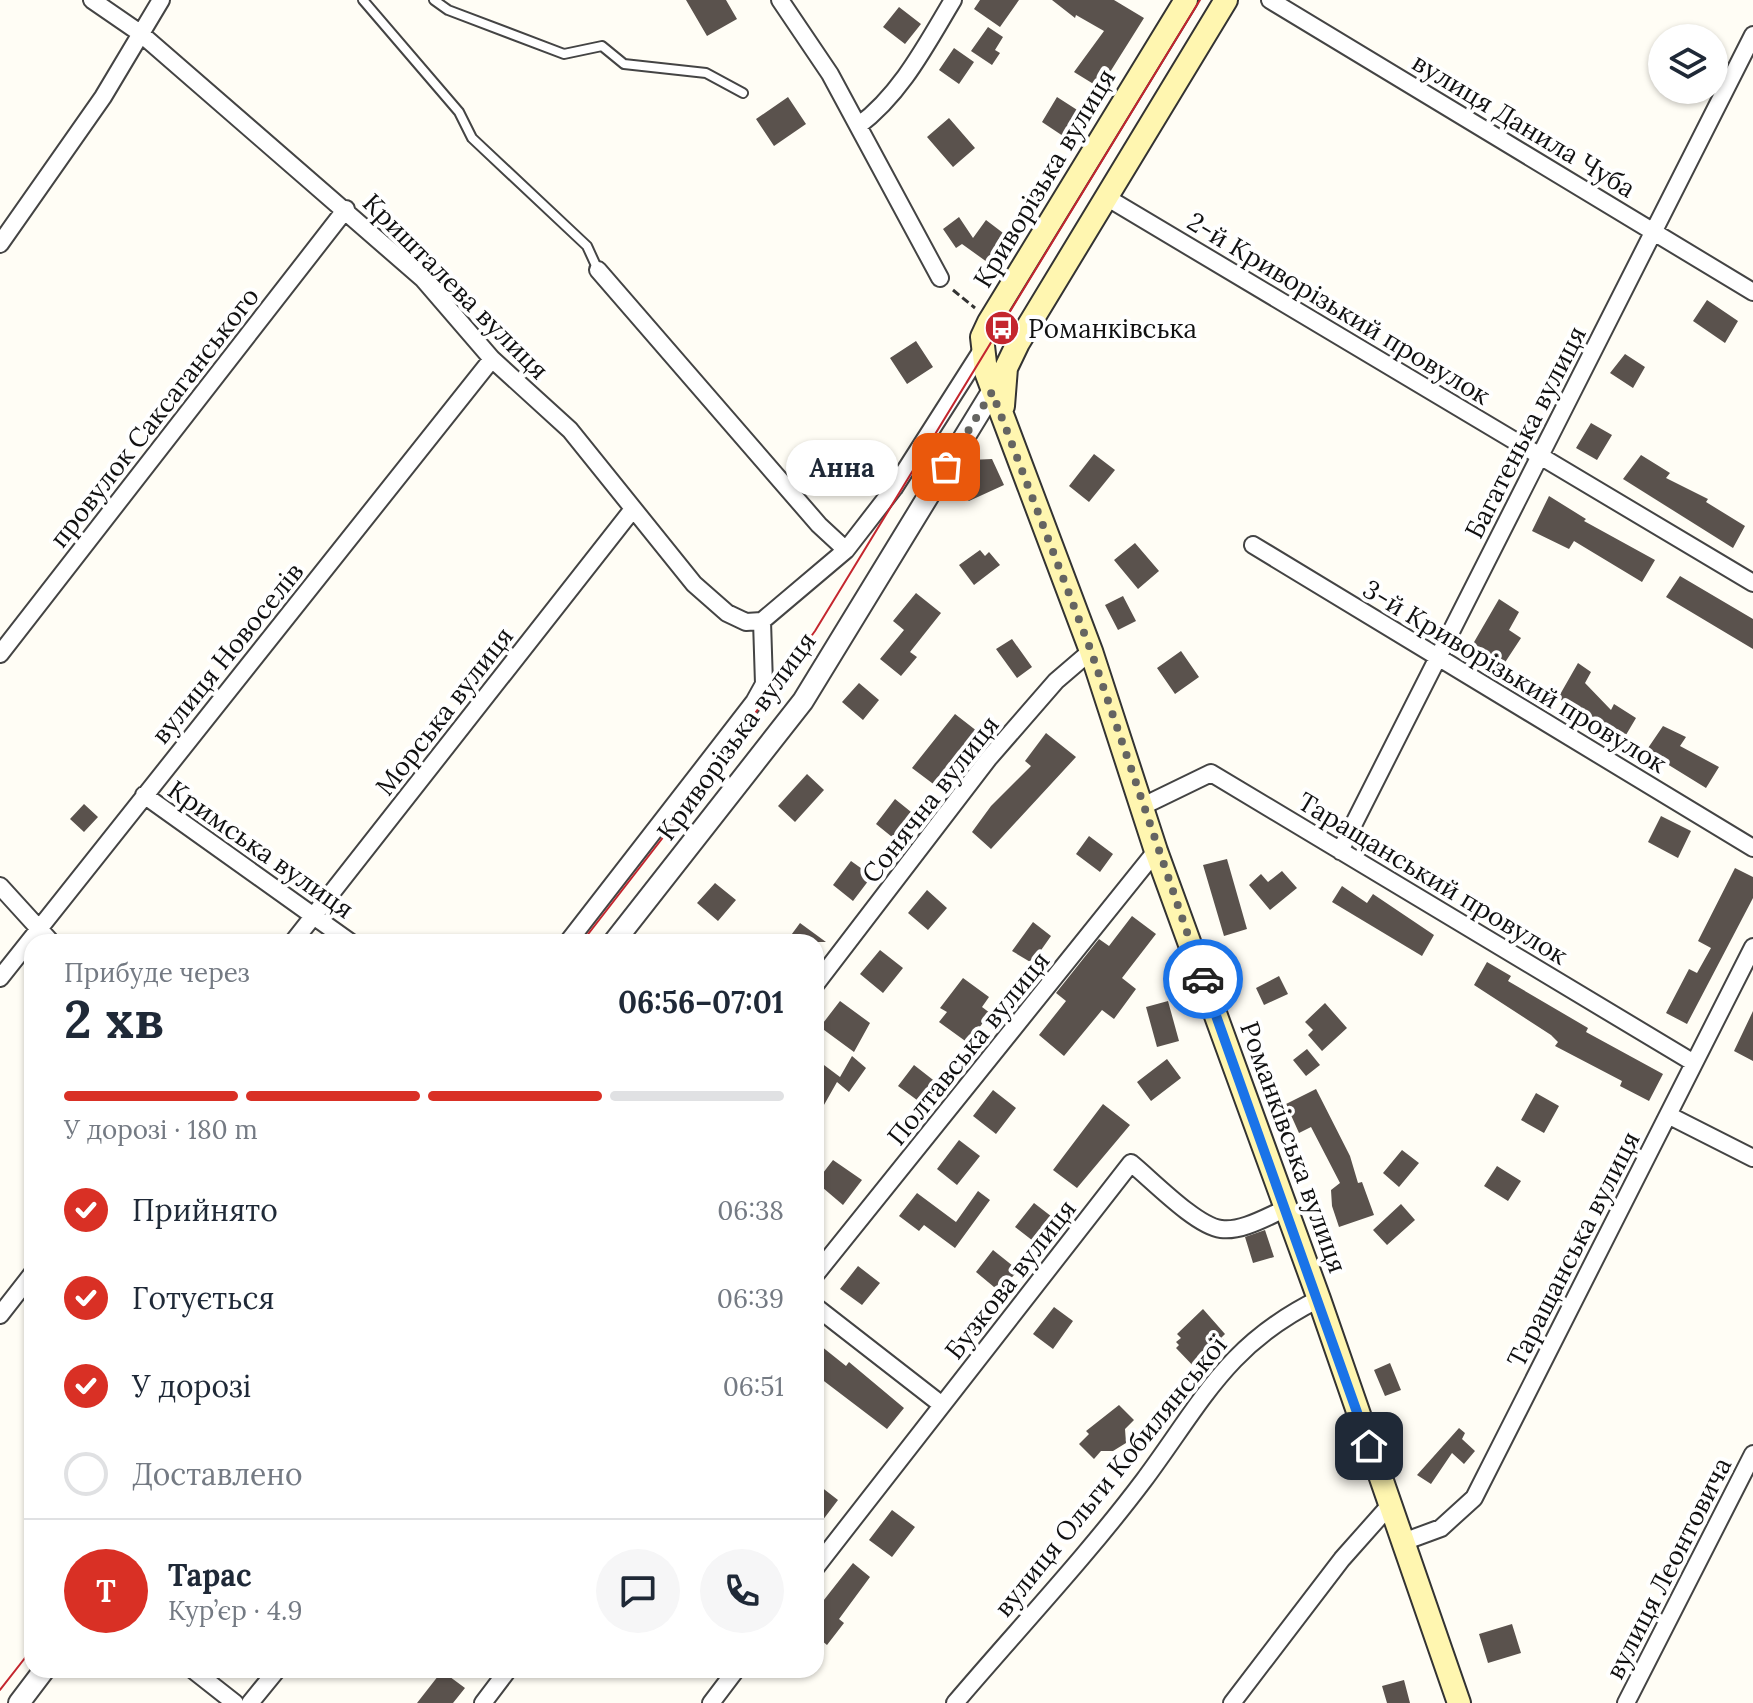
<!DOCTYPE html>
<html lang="uk">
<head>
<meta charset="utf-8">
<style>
  :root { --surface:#fff; --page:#f6f6f7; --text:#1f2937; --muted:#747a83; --line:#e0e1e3; --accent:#d93025 }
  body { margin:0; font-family:Lora,serif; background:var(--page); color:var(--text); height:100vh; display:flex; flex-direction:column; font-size:30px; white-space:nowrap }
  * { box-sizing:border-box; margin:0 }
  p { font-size:26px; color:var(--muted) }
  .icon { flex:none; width:44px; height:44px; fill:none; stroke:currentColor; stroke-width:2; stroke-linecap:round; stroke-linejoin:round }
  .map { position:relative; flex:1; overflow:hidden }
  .sheet { position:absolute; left:24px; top:934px; width:800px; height:744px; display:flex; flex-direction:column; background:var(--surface); border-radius:24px; box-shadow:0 2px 6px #0004 }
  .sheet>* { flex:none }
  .buttons { position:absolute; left:1648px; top:24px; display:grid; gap:16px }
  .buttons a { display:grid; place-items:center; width:80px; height:80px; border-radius:50%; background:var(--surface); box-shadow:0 2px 6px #0004; font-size:40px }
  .pin { position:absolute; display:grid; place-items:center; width:68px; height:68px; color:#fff; margin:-34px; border-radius:16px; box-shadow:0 4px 12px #0006 }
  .courier { position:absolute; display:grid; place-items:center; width:80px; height:80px; margin:-40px; border:6px solid #1a73e8; border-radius:50%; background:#fff; color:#222; box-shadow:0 2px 10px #0007 }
  .bubble { position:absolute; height:56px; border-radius:28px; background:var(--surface); box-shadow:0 2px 6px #0004; font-size:26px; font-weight:800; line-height:56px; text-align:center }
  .overview em { font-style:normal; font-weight:800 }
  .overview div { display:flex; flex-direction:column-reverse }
  .overview { display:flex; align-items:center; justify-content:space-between; height:136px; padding:0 40px }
  h1 { font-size:52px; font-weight:800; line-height:60px }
  .bar { display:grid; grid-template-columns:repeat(4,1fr); gap:12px 8px; align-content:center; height:96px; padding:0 40px }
  .bar i { height:10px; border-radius:6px; background:var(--line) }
  .bar .selected { background:var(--accent) }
  .bar p { grid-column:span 4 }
  .line { display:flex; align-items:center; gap:20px; padding:0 40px; border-top:2px solid var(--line) }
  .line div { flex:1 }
  .round { display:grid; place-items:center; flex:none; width:84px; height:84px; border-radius:42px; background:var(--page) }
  ol { padding:0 40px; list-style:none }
  li { display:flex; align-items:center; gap:24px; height:88px }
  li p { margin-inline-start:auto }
  li .icon { padding:8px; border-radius:50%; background:var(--accent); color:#fff; stroke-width:4 }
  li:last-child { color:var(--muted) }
  li i { width:44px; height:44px; border:4px solid var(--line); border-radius:50% }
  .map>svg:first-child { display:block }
</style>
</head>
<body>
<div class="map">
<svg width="1753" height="1703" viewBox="0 0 1753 1703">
  <rect width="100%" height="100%" fill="#fffdf5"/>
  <path fill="#5a524d" d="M686,0H726L737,19L707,36Z
    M980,0H1019L1000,27L974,9Z
    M1052,0H1114L1144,18L1100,88L1074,72L1104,31L1076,15L1075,18Z
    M899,7L921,24L905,44L883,27Z
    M988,27L1003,37L995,50L1000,53L992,65L971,51Z
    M954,48L974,62L959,84L939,70Z
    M788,97L806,124L774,146L756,119Z
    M1057,97L1085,115L1069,140L1042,122Z
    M949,118L975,148L953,167L927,137Z
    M959,217L973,238L986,220L1007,236L987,262L962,244L956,248L943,229Z
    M1707,300L1738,321L1725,343L1693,321Z
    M916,341L933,367L907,384L890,358Z
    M1625,354L1645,367L1633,388L1610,373Z
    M1591,423L1612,435L1597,460L1576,448Z
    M1094,454L1115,470L1089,502L1069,486Z
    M1641,455L1670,473L1666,478L1708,499L1706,502L1745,526L1733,548L1623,479Z
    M992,459L1004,485L969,501L950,489L970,460Z
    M1549,496L1586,519L1584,521L1655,560L1642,582L1574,541L1569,549L1532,531Z
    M1135,543L1159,571L1138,589L1114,560Z
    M980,550L985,556L989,552L1000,565L974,585L959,565Z
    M1680,576L1753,619V649L1666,597Z
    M916,593L941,613L910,652L917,657L901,676L880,659L904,630L893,621Z
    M1123,596L1136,621L1118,630L1105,605Z
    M1499,599L1519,612L1509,630L1521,638L1502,667L1470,649Z
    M1012,639L1032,667L1017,678L996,649Z
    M1181,651L1199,677L1175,694L1157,668Z
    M1578,663L1591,672L1585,683L1611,710L1614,704L1636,718L1623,740L1558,698Z
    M859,683L879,700L863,720L842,702Z
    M955,714L982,735L970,749L966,746L936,786L912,768Z
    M1663,726L1686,737L1680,746L1719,767L1706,788L1646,751Z
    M1046,733L1076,757L991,849L972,832L991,806L1031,766L1025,761Z
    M807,774L824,790L795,822L778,806Z
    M895,799L916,816L897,841L876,824Z
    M84,804L98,817L84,832L70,819Z
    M1661,816L1691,831L1678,858L1648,842Z
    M1089,836L1113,854L1100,872L1076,854Z
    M1227,859L1247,929L1224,936L1203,865Z
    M851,861L872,876L853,901L833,885Z
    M1735,868L1753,877V898L1687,1024L1666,1013L1689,969L1697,973L1711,948L1698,941Z
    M1282,871L1297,888L1270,910L1249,885L1261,874L1268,882Z
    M715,883L736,900L718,921L697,903Z
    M1342,886L1367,903L1373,894L1434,935L1422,956L1332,902Z
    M927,890L947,908L928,930L908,913Z
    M1132,916L1156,934L1122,978L1136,989L1114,1019L1102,1010L1064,1056L1039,1035L1066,1001L1056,993L1099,939L1109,946Z
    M1033,922L1051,936L1032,963L1012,951Z
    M800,923L826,942H786Z
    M880,950L903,968L883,993L860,974Z
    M1487,962L1511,976L1508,981L1588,1028L1586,1032L1663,1074L1649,1101L1620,1086L1622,1081L1555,1046L1558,1042L1551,1035L1474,985Z
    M1279,976L1288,994L1264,1005L1256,988Z
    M963,978L989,997L982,1007L990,1013L968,1043L939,1022L947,1012L940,1008Z
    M840,1001L870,1023L854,1052L820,1027Z
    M1168,1001L1179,1041L1157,1047L1146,1007Z
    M1325,1003L1347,1028L1322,1051L1308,1035L1313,1030L1305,1022Z
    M1753,1011V1061L1734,1051Z
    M1307,1049L1320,1065L1306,1076L1293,1060Z
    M852,1056L866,1068L849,1092L837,1082L816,1119V1059L840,1077Z
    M1167,1059L1181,1078L1151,1101L1137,1082Z
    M914,1065L937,1083L921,1103L898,1086Z
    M1316,1089L1350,1156L1358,1183L1362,1182L1374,1215L1339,1227L1332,1206L1331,1190L1340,1183L1311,1127L1299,1133L1286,1104Z
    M993,1090L1016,1108L996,1134L973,1116Z
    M1536,1093L1559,1106L1544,1133L1521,1120Z
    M1103,1104L1130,1125L1077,1188L1053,1170Z
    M959,1140L980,1156L957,1185L937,1169Z
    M1402,1150L1419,1163L1399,1187L1383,1173Z
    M833,1160L862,1180L843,1205L816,1182Z
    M1497,1166L1521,1181L1508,1201L1484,1186Z
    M978,1191L990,1200L955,1248L924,1225L919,1231L899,1216L917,1193L956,1222Z
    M1034,1203L1056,1220L1037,1244L1015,1227Z
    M1401,1204L1415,1220L1387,1245L1373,1230Z
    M1265,1230L1274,1257L1253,1263L1245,1237Z
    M993,1250L1018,1270L1000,1292L976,1272Z
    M858,1266L880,1283L862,1305L840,1289Z
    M1054,1307L1073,1321L1053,1349L1033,1334Z
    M1203,1309L1225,1334L1221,1338L1224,1340L1211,1352L1215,1356L1199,1372L1176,1348L1179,1345L1176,1342L1181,1338L1177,1334Z
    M816,1342L846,1366L849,1362L904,1408L887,1429L816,1375Z
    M1390,1363L1401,1390L1385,1396L1374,1370Z
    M1119,1405L1134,1420L1125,1429L1126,1443L1113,1451H1101L1094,1459L1079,1444L1089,1434L1086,1431Z
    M1459,1428L1465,1433L1462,1439L1475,1451L1464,1464L1452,1453L1431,1484L1417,1475Z
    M816,1483L838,1500L816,1529Z
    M892,1510L915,1527L892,1557L869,1540Z
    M853,1563L870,1577L839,1619L844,1623L827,1645L816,1636V1610Z
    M1512,1624L1521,1653L1488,1663L1479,1634Z
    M442,1671L465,1688L453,1703H417Z
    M1404,1680L1410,1703H1387L1382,1686Z"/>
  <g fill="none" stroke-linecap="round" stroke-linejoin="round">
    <g stroke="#444" stroke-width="12">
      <path id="service" d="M363,0L459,112L472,138L587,246L598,270
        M434,0L448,10L564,54L602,46L624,64L706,73L743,93"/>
    </g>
    <g stroke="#444" stroke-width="20">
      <path id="minor" d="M92,0L140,33L423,279L492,359L570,430L694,584L727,613L746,622L762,621
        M780,0L830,74L940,278
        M1270,0L1753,292
        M858,126C901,94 926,45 953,0
        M1106,197L1753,583
        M0,244L103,97L161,0
        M598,270L819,525L846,550
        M1253,545L1753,848
        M762,621L846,550L894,488L982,350
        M0,654L346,209
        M144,795L350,942
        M1143,806L1211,773L1694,1063
        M1340,851L1753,35
        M0,886L51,942
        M293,942L633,509
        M568,942L754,702L764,684L762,621
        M0,978L492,359
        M816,984L989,758L1056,681L1091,651
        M1668,1115L1753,1158
        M816,1274L1156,851
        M816,1307L942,1405
        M0,1315L32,1274
        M1403,1542L1441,1528L1474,1498L1753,947
        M816,1567L1131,1163C1152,1180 1196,1226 1221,1229C1242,1232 1268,1216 1287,1208
        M193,1670L235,1703
        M250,1703L277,1670
        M483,1703L508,1670
        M711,1703L736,1670
        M955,1703C1018,1629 1086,1557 1144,1480C1202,1402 1227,1344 1319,1299
        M1232,1703L1342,1559L1390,1505
        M1626,1703L1753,1454"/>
    </g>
    <g stroke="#444" stroke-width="24">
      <path id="tertiary" d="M614,942L803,701L998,382
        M19,1703L44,1670"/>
    </g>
    <g stroke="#333" stroke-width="26">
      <path id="secondary" d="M1186,0L989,322L982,337L986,372L1091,651L1156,851L1319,1299L1459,1703
        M1003,406L1006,368L1018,343L1226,0"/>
    </g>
    <path stroke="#333" stroke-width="3" stroke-dasharray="8 4" stroke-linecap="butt" d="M953,290L975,308"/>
    <use href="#service" stroke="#fff" stroke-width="8"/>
    <use href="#minor" stroke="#fff" stroke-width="16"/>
    <use href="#tertiary" stroke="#fff" stroke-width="20"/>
    <use href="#secondary" stroke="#fff6b0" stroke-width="22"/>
    <path stroke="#c4262e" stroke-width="2" d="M582,942L692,800L815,631L1200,0
      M0,1690L32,1649"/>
  </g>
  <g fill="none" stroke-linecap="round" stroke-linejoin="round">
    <path stroke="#646461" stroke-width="8" stroke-dasharray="0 14.4" d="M946,467L992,392L1091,651L1203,979"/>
    <path stroke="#1a73e8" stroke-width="10" d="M1203,979L1369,1446"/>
  </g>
  <defs>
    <g id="bus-disc" transform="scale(1.8)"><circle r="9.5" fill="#c4262e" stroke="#fff"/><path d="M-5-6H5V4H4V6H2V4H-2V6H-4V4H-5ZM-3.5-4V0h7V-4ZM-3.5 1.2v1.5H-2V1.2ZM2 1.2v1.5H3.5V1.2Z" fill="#fff"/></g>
  </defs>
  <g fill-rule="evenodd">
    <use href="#bus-disc" x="1002" y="328"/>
  </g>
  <g text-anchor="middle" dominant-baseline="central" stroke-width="8" stroke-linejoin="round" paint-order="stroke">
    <g font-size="26" fill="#111" stroke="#fff">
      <text transform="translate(1524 125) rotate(31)">вулиця Данила Чуба</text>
      <text transform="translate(1044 178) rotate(-59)">Криворізька вулиця</text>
      <text transform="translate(456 286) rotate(45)">Кришталева вулиця</text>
      <text transform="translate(1339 308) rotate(31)">2-й Криворізький провулок</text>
      <text transform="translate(154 417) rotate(-52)">провулок Саксаганського</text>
      <text transform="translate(1525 432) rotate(-63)">Багатенька вулиця</text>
      <text transform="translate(227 653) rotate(-51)">вулиця Новоселів</text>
      <text transform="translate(1515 676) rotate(31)">3-й Криворізький провулок</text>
      <text transform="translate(444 711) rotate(-52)">Морська вулиця</text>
      <text transform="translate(736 736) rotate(-54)">Криворізька вулиця</text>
      <text transform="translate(930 799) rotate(-52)">Сонячна вулиця</text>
      <text transform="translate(261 849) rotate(35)">Кримська вулиця</text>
      <text transform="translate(1433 878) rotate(31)">Таращанський провулок</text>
      <text transform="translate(968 1048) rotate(-51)">Полтавська вулиця</text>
      <text transform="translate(1294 1147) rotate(70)">Романківська вулиця</text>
      <text transform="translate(1573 1249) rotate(-63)">Таращанська вулиця</text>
      <text transform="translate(1010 1279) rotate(-52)">Бузкова вулиця</text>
      <text transform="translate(1110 1476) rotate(-51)">вулиця Ольги Кобилянської</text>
      <text transform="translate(1668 1568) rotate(-63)">вулиця Леонтовича</text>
    </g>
    <g font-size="26" fill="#111" stroke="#fff" text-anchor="start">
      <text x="1028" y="328">Романківська</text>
    </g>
  </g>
</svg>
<div class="buttons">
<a><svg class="icon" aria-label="layers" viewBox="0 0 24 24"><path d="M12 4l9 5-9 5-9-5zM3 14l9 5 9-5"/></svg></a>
</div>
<div class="pin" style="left:946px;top:467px;background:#ea580c"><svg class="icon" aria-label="bag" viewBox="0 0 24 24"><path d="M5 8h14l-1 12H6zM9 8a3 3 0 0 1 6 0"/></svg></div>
<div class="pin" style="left:1369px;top:1446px;background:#1f2937"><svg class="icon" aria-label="home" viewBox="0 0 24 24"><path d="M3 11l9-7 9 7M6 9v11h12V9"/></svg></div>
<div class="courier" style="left:1203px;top:979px"><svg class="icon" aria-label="car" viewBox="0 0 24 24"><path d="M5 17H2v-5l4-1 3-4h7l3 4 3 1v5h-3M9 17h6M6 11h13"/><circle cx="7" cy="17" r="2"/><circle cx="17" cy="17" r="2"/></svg></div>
<div class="bubble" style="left:786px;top:440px;width:112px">Анна</div>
<section class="sheet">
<div class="overview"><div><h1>2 хв</h1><p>Прибуде через</p></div><em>06:56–07:01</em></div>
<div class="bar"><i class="selected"></i><i class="selected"></i><i class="selected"></i><i></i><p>У дорозі · 180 m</p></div>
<ol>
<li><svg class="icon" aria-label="check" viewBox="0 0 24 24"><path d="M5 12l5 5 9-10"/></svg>Прийнято<p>06:38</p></li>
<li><svg class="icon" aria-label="check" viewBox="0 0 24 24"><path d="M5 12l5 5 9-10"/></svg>Готується<p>06:39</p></li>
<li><svg class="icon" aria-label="check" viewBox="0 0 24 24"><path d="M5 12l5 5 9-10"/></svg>У дорозі<p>06:51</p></li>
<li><i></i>Доставлено</li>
</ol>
<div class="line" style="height:144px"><b class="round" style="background:var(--accent);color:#fff">Т</b><div><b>Тарас</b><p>Кур’єр · 4.9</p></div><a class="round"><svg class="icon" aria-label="chat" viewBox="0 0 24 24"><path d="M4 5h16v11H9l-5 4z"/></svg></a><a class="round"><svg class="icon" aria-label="phone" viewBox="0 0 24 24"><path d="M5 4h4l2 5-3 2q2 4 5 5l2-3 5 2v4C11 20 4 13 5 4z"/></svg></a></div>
</section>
</div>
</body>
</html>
